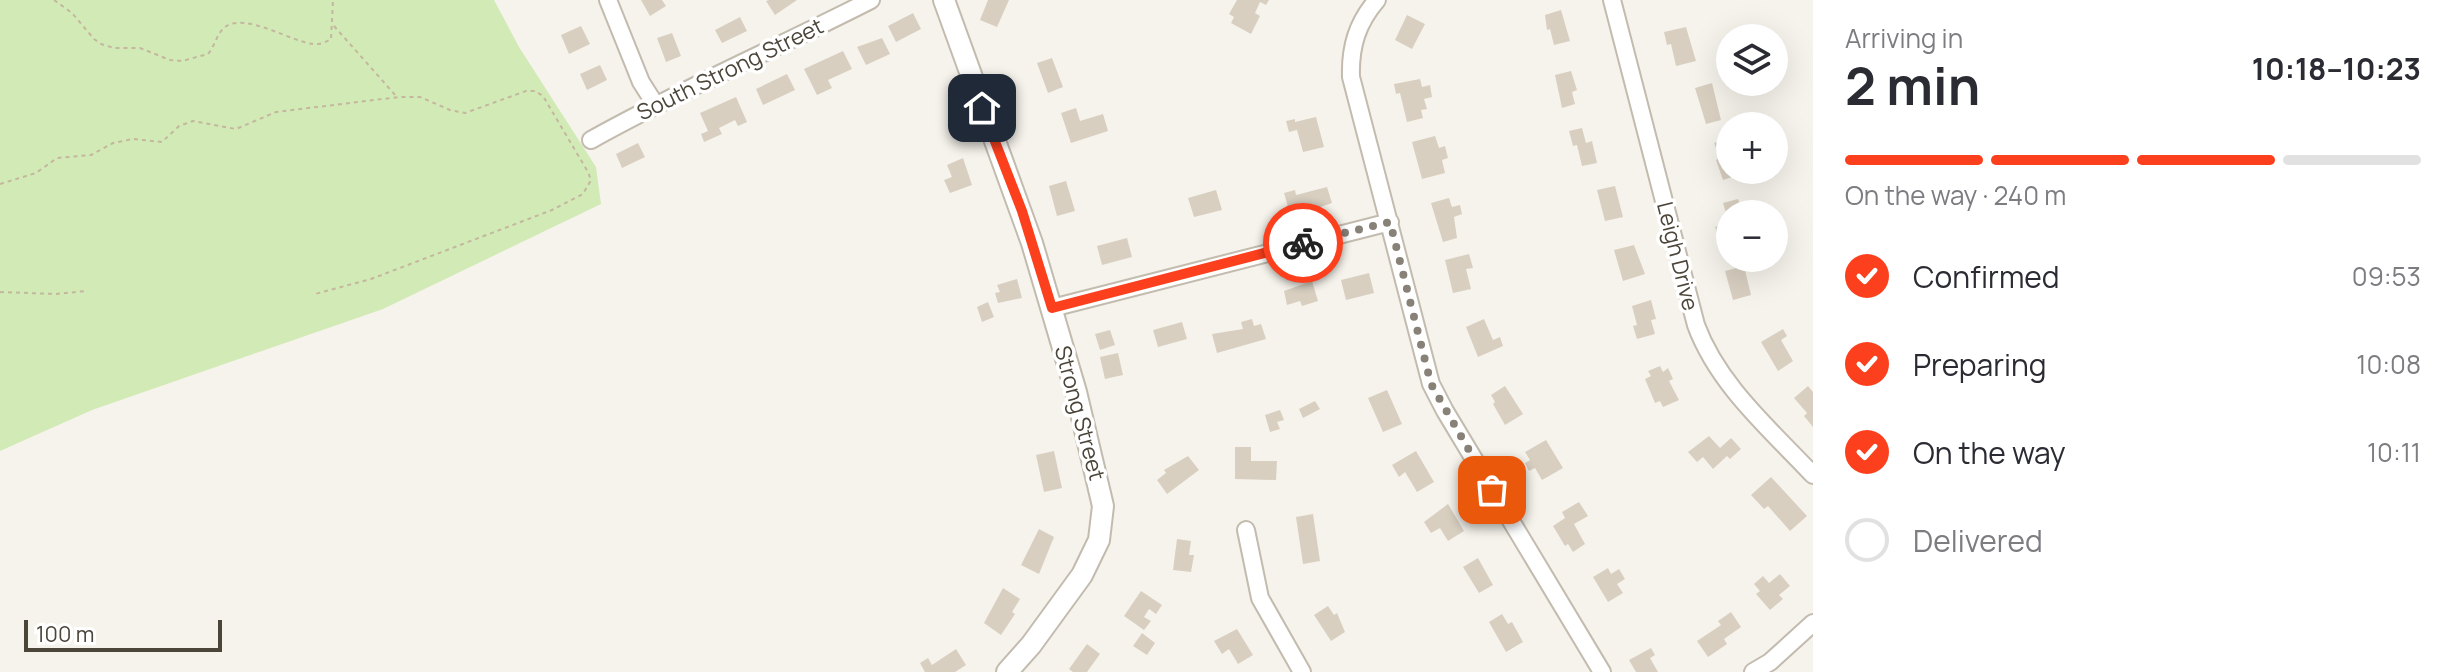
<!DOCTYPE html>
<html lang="en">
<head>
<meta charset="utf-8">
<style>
  :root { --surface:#fff; --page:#f7f7f7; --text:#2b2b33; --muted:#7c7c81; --line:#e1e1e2; --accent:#fc3f1d }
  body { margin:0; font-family:Manrope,sans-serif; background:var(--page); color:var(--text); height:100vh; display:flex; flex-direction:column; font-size:30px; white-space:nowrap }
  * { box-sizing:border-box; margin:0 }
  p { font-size:26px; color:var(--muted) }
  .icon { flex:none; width:44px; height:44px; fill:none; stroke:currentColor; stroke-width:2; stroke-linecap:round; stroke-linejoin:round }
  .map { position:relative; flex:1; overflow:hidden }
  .drawer { display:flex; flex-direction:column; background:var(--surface); width:640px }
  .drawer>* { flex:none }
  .buttons { position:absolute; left:1716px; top:24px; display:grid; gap:16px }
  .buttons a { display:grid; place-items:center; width:72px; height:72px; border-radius:50%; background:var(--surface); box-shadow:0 8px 32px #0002; font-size:40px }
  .scale { position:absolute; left:24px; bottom:20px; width:198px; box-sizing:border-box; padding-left:8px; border:4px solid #4b4439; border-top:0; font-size:22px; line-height:28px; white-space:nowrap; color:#4b4439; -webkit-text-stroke:6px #fff; paint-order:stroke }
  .pin { position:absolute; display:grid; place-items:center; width:68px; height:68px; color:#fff; margin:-34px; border-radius:16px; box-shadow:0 4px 12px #0006 }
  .courier { position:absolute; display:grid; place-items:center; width:80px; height:80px; margin:-40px; border:6px solid #fc3f1d; border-radius:50%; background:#fff; color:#222; box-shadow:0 2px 10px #0007 }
  .headline em { font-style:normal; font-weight:700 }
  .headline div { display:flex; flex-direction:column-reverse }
  .headline { display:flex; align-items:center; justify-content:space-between; height:136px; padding:0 32px }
  h1 { font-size:52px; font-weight:700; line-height:60px }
  .bar { display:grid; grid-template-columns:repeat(4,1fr); gap:12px 8px; align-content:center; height:96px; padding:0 32px }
  .bar i { height:10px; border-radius:6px; background:var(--line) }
  .bar .active { background:var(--accent) }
  .bar p { grid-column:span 4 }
  ol { padding:0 32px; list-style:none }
  li { display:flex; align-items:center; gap:24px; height:88px }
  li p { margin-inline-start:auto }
  li .icon { padding:8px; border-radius:50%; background:var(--accent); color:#fff; stroke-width:4 }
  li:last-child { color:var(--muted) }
  li i { width:44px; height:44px; border:4px solid var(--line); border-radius:50% }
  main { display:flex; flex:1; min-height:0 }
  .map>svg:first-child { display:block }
</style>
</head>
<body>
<main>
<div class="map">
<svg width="1813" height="672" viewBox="0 0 1813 672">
  <rect width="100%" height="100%" fill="#f6f3ec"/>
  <path fill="#d2eab5" d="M0,0H494L519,47L596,167L601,204L383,309L92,410L0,451Z"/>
  <path fill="#d8cfc1" d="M641,0H662L666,6L650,16Z
    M769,0H797L775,15L766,1Z
    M988,0H1009L997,27L980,20Z
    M1237,0H1269L1266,5L1260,2L1255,13L1260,16L1251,34L1231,23L1234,17L1229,14Z
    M1561,10L1570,41L1554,45L1550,29L1547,30L1545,15Z
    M913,13L921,29L896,42L888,26Z
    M1407,15L1425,24L1412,49L1395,40Z
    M740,17L747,31L722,43L715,30Z
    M581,26L590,44L569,54L561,35Z
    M1686,27L1696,61L1676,66L1671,44L1667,45L1664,32Z
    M672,33L681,56L666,62L657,38Z
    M882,38L890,54L866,65L857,47Z
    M843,51L852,69L828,80L832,88L817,95L804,69Z
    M1052,58L1063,87L1048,93L1037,63Z
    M600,65L607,80L587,90L580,74Z
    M1571,71L1577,90L1572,92L1575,104L1562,108L1555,75Z
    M787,74L795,90L763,105L756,89Z
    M1420,79L1422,87L1430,85L1432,97L1424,99L1427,109L1421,110L1423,118L1407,122L1400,93L1396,94L1394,84Z
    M1712,83L1721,120L1706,124L1695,88Z
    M736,97L747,122L738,126L735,120L719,128L722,134L704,142L701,134L708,131L700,113Z
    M1076,108L1080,121L1103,114L1108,131L1071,143L1061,113Z
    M1316,117L1324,147L1303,152L1297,130L1289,132L1286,121L1295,119V122Z
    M1582,128L1586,143L1592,141L1597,163L1582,166L1577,145L1573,146L1569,131Z
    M1435,136L1439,148L1445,146L1448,158L1442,160L1445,173L1422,179L1412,142Z
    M1728,138L1730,170H1739L1741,174L1723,180L1716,160L1720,158L1714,143Z
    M638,143L645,157L622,168L616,154Z
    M963,158L972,185L950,193L944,180L952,177L947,165Z
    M1066,181L1075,211L1057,216L1049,186Z
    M1615,186L1623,217L1605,221L1597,190Z
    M1327,187L1332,203L1291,217L1284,193L1295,190L1296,195Z
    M1216,190L1222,210L1194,217L1188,198Z
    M1449,198L1452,207L1460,205L1462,214L1454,217L1457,238L1443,242L1431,203Z
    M1738,199L1743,214H1730V242L1721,244L1715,227L1729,223L1723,203Z
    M1127,238L1132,257L1102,265L1097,246Z
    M1634,245L1645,274L1623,281L1614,250Z
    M1469,254L1473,268L1466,269L1471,289L1453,293L1445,260Z
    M1744,266L1751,295L1733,300L1725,271Z
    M1369,273L1374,293L1346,300L1341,280Z
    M1017,279L1022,298L998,303L995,293L1000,292L997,285Z
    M1312,281L1318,301L1302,306L1300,301L1287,305L1284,291Z
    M1651,300L1656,319L1651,320L1655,334L1637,339L1633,326L1637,325L1632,306Z
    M988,302L994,317L982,322L977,307Z
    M1252,319L1254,326L1261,324L1266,339L1217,353L1212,334L1243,329L1241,322Z
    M1484,319L1493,340L1500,337L1503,346L1478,357L1466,327Z
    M1182,322L1187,339L1158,347L1153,330Z
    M1783,329L1787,336L1781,340L1793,361L1778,371L1761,342Z
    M1110,330L1115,345L1100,350L1095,334Z
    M1118,353L1123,375L1105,379L1100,357Z
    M1660,366L1663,372L1668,368L1673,379L1669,381L1679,400L1663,407L1660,401L1655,403L1645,379L1651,376L1648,371Z
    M1505,386L1523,414L1505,425L1493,404L1495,402L1491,395Z
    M1808,386L1813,392V427L1804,416L1807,413L1794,398Z
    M1387,390L1402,424L1383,432L1368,398Z
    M1315,401L1320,409L1303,418L1299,409Z
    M1280,410L1284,420L1277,422L1280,429L1270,432L1265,415Z
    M1709,436L1720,448L1731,438L1741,449L1730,459L1727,456L1713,469L1703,457L1697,462L1688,452Z
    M1546,440L1563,468L1542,480L1535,468L1529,471L1525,463L1530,460L1525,452Z
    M1235,447H1251V461H1277L1276,480L1235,479Z
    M1054,451L1062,488L1044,492L1036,455Z
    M1416,451L1434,482L1417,492L1405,472L1399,477L1392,465Z
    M1188,456L1199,470L1167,494L1157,480L1166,473L1164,470Z
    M1771,477L1807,516L1790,531L1768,506L1764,509L1751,495Z
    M1579,502L1588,516L1574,524L1585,544L1573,552L1568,544L1565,546L1553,526L1565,518L1562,512Z
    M1448,504L1464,531L1448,541L1440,528L1431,533L1424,522Z
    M1313,514L1320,561L1303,564L1296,517Z
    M1039,529L1054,537L1039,574L1021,565Z
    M1177,539L1191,541L1189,555H1194L1191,572L1173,570Z
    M1478,558L1493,585L1479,593L1463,567Z
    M1608,568L1611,574L1619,569L1625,579L1617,584L1623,593L1608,602L1593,577Z
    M1780,574L1790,586L1779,595L1783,599L1770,610L1756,594L1760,591L1754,584L1763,576L1769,583Z
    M1003,588L1020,599L1012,612L1015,614L1001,635L984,623Z
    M1141,591L1162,605L1156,614L1149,609L1144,617L1151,621L1144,630L1124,616Z
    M1328,606L1334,615L1337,613L1345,632L1331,641L1314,615Z
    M1731,612L1741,627L1724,639L1727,644L1708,657L1697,641L1721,625L1718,621Z
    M1502,614L1508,624L1512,622L1523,642L1506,652L1489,622Z
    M1237,629L1253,655L1238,664L1229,649L1222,654L1214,641Z
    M1142,633L1155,643L1147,655L1133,646Z
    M1087,644L1100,654L1087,672H1073L1069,669Z
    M1651,648L1655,655L1650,658L1658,672H1636L1629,660Z
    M956,649L966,665L955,672H925L920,663L928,658L932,665Z"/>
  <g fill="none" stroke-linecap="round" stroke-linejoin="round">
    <g stroke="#c2bbae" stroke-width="20">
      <path id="minor" d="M608,0L641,82L655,104
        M1377,0C1357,23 1350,47 1351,77L1431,384L1445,411L1602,672
        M1612,0L1696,325C1718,385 1770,429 1813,475
        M591,140C682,89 777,48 871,0
        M1052,308L1390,222
        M1246,530L1260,598L1302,672
        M1753,672L1770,662L1813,623"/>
    </g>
    <g stroke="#c2bbae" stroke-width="24">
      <path id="tertiary" d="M944,0L1032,243L1076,392L1103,506L1099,540L1082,575L1031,645L1007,672"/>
    </g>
    <path stroke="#c4b79f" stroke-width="2" stroke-dasharray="4 4" stroke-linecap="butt" d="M54,0L72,13L94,39L101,44L114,48H140L170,60L182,61L208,54C215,46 217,33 225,27C245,12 292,42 313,44C319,45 326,42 331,39L333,0
      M334,26L396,96
      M0,184L36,173L57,158L91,155L113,143L133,139L162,142L179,126L193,121L236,129L276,112L399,97H420L450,110L465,113L526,91H535L543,96L588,172L591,180L583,194L552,210L371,279L315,294
      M0,292L56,294L86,291"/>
    <use href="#minor" stroke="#fff" stroke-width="16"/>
    <use href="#tertiary" stroke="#fff" stroke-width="20"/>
  </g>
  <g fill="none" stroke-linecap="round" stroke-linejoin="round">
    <path stroke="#878178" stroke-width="8" stroke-dasharray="0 14.4" d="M1303,243L1390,222L1431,384L1492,490"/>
    <path stroke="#fc3f1d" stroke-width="10" d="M982,108L1022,211L1052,308L1303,243"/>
  </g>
  <g text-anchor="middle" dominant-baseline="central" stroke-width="7" stroke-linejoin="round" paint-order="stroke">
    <g font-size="22" fill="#4b4439" stroke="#fff">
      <text transform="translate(730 69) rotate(-26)">South Strong Street</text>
      <text transform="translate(1678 256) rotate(76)">Leigh Drive</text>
      <text transform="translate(1080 413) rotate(75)">Strong Street</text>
    </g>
  </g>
</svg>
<div class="buttons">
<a><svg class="icon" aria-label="layers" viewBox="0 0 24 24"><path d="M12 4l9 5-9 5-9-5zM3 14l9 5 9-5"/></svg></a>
<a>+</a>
<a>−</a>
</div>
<div class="scale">100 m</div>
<div class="pin" style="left:1492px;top:490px;background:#ea580c"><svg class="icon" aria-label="bag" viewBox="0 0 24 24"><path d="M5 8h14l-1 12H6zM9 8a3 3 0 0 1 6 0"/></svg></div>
<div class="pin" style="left:982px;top:108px;background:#1f2937"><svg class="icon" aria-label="home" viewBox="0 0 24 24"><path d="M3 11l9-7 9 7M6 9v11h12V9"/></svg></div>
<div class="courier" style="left:1303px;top:243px"><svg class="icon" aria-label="bike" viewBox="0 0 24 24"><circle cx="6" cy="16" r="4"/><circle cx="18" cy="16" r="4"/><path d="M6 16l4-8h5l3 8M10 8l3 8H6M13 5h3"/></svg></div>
</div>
<section class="drawer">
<div class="headline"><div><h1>2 min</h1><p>Arriving in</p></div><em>10:18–10:23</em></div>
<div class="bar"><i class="active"></i><i class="active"></i><i class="active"></i><i></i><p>On the way · 240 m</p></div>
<ol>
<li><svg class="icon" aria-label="check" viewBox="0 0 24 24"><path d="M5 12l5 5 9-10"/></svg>Confirmed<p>09:53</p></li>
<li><svg class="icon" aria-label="check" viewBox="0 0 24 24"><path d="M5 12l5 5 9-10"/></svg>Preparing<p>10:08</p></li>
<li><svg class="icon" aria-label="check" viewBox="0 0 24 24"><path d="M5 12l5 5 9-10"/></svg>On the way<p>10:11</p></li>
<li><i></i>Delivered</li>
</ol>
</section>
</main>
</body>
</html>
